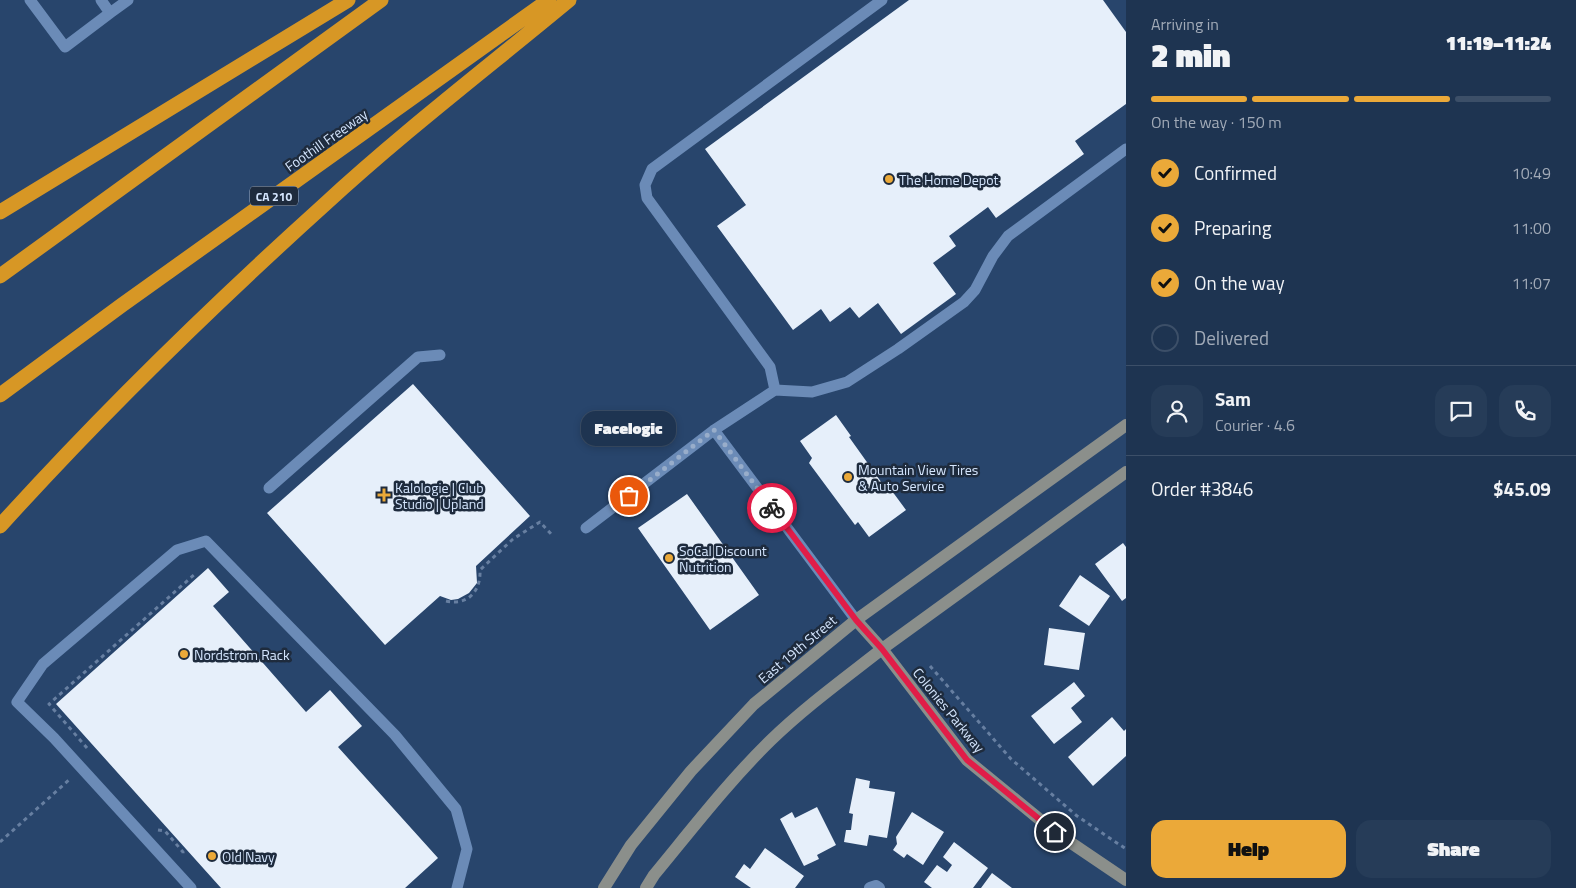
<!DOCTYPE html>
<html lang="en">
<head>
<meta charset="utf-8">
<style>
  :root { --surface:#1e3451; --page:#263c58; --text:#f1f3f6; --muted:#a1aab7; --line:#3c4f68; --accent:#eba939 }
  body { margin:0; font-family:"Titillium Web",sans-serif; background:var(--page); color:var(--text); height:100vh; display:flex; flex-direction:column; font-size:19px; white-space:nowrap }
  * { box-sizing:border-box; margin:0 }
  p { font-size:16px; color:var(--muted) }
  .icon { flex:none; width:28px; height:28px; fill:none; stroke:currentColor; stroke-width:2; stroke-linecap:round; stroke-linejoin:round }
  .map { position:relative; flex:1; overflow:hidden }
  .panel { display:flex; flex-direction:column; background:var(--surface); width:450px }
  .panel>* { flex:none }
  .pin { position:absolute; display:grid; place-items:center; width:42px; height:42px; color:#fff; margin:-21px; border:2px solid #fff; border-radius:50%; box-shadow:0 1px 5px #0007 }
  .courier { position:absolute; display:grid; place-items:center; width:50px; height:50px; margin:-25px; border:4px solid #e11d48; border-radius:50%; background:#fff; color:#222; box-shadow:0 1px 6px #0007 }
  .bubble { position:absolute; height:35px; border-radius:15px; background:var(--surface); box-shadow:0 2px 8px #0003,0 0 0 1px var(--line); font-size:16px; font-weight:800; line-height:35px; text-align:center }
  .summary em { font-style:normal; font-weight:800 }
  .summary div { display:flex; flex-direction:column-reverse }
  .summary { display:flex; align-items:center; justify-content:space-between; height:85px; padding:0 25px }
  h1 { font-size:32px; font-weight:800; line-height:38px }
  .bar { display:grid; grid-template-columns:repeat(4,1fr); gap:8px 5px; align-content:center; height:60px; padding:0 25px }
  .bar i { height:6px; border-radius:4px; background:var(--line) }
  .bar .selected { background:var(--accent) }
  .bar p { grid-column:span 4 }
  .line { display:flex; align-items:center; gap:12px; padding:0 25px; border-top:1px solid var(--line) }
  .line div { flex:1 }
  .round { display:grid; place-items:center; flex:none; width:52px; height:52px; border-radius:15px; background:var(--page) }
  ol { padding:0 25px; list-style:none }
  li { display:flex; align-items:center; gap:15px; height:55px }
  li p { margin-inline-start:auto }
  li .icon { padding:5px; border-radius:50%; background:var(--accent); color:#111; stroke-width:4 }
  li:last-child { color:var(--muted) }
  li i { width:28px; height:28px; border:2px solid var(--line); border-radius:50% }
  .action { display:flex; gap:10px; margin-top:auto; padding:10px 25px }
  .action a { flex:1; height:58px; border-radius:15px; background:var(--accent); color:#111; font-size:20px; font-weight:800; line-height:58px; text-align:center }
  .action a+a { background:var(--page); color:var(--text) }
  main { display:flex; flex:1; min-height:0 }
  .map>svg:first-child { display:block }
</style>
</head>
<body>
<main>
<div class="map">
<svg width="1126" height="888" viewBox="0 0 1126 888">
  <rect width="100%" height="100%" fill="#28456c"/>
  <path fill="#e6effa" d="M909,0H1103L1126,32V104L1075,141L1084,154L996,218L988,207L949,236L956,246L933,263L956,294L901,334L878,303L859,318L850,307L830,322L821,309L793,330L717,226L746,205L705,149Z
    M413,384L530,516L476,566L477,583L469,593L458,599L451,600L440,596L385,645L267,513Z
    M836,415L851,436L849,437L889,493L892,491L906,510L869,537L858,522L855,525L809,463L812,458L800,441Z
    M687,494L759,595L710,630L638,528Z
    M1123,543L1126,547V598L1122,601L1095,564Z
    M208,568L229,592L213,606L306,712L330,690L362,726L338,747L438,858L405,888H221L56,704Z
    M1080,575L1110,596L1089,626L1059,606Z
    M1049,628L1085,633L1079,670L1044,665Z
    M1074,682L1085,696L1071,708L1082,722L1054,744L1031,716Z
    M1112,717L1124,731L1126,729V756L1093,786L1068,757Z
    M856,778L870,781L869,788L895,792L887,838L869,835L867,846L844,842L846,830H851L853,814L849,813Z
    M817,807L836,845L817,855L819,859L804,866L780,819L792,812L795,818Z
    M912,812L944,832L923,865L907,854L904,858L893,850L897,844L896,837Z
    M954,842L988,868L973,888H932L924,882L937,865L947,872L952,865L943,857Z
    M765,848L804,876L795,888H751L735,877L744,864L750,869Z
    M992,873L1012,888H981Z"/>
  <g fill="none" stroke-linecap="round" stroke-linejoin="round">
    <path stroke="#677fa1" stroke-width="3" stroke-dasharray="4 4" stroke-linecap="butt" d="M446,601C468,606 481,591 480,570L513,539L540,522L552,535
      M930,666L1011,759L1077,816L1126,849
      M87,748L49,704L196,573
      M158,830L165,831L183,852V856
      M0,842L70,779"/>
    <path stroke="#6b8bb7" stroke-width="11" d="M30,0L65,47L110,13
      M101,0L110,13L128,0
      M775,390L770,367L647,198L645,185L652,169L882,0
      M714,430L856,620
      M269,488L418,357L440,355
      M586,528L714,430L775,390L812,392L847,382L898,349L964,302L975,290L993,256L1008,236L1126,149
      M191,888L54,738L17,702L43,664L177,550L206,541L395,735L456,809L467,849L457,888"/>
    <path stroke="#6b8bb7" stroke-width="12" d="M870,888L876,886L879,888"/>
    <path stroke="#8b8f8b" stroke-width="12" d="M856,620L882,649L967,760L1055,832L1126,880
      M604,888L631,845L691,771L754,704L856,620L1126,425
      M646,888L654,875C692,829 728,782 771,740C805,707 845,678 882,649L1126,472"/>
    <path stroke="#d79725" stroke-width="15" d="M0,212L348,0
      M0,276L381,0
      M0,395L122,305L549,0
      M0,526C102,413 211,307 324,205C402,133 487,68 569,0"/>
  </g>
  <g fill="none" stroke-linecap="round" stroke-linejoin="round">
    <path stroke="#98adca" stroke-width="5" stroke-dasharray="0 9" d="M629,496L714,430L772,508"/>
    <path stroke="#e11d48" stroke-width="6" d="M772,508L856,620L882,649L967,760L1055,832"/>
  </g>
  <g fill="#eba939" stroke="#1e2b3d" stroke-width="2">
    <circle cx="889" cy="179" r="5"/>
    <circle cx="848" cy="477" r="5"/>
    <path d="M381.5 487.5h5v5h5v5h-5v5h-5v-5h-5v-5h5z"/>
    <circle cx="669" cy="558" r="5"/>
    <circle cx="184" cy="654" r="5"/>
    <circle cx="212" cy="856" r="5"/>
  </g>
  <g text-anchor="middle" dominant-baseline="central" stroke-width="5" stroke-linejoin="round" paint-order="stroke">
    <rect fill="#1e2b3d" stroke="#9dadc3" stroke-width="1" x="250" y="186.5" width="48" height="19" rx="4"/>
    <g font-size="12" font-weight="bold" fill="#d4e5fd">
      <text x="274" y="196">CA 210</text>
    </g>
    <g font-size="14" fill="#d4e5fd" stroke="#1e2b3d">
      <text transform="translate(326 140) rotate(-35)">Foothill Freeway</text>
      <text transform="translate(797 649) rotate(-40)">East 19th Street</text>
      <text transform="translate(949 710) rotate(51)">Colonies Parkway</text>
    </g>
    <g font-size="14" fill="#d4e5fd" stroke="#1e2b3d" text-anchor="start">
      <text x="899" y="179">The Home Depot</text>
      <text x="858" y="469">Mountain View Tires<tspan x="858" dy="16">&amp; Auto Service</tspan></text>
      <text x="395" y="487">Kalologie | Club<tspan x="395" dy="16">Studio | Upland</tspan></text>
      <text x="679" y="550">SoCal Discount<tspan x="679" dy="16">Nutrition</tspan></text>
      <text x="194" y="654">Nordstrom Rack</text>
      <text x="222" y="856">Old Navy</text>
    </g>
  </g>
</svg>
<div class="pin" style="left:629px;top:496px;background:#ea580c"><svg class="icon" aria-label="bag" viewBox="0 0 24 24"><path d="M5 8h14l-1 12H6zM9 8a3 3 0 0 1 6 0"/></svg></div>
<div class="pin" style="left:1055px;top:832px;background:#1f2937"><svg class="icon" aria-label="home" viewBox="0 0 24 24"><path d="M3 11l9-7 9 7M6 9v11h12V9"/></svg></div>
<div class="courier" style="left:772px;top:508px"><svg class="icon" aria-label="bike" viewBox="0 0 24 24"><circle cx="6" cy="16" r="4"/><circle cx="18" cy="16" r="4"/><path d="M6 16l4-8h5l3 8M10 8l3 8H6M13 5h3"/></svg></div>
<div class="bubble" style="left:581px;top:411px;width:95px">Facelogic</div>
</div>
<section class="panel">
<div class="summary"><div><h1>2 min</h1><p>Arriving in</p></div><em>11:19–11:24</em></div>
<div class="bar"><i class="selected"></i><i class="selected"></i><i class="selected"></i><i></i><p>On the way · 150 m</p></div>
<ol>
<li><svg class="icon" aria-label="check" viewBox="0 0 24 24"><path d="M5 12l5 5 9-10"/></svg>Confirmed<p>10:49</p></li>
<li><svg class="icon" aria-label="check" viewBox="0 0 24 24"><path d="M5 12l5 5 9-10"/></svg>Preparing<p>11:00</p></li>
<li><svg class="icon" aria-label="check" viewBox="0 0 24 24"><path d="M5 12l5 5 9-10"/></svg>On the way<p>11:07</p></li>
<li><i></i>Delivered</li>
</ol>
<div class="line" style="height:90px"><a class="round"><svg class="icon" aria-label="person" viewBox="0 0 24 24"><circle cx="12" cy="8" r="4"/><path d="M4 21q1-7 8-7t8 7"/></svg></a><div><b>Sam</b><p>Courier · 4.6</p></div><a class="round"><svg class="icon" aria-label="chat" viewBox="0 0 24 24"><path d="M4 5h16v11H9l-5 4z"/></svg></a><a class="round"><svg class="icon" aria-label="phone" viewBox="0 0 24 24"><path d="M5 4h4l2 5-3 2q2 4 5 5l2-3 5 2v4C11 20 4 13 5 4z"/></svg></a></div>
<div class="line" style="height:65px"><div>Order #3846</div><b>$45.09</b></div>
<div class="action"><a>Help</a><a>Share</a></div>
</section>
</main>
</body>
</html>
